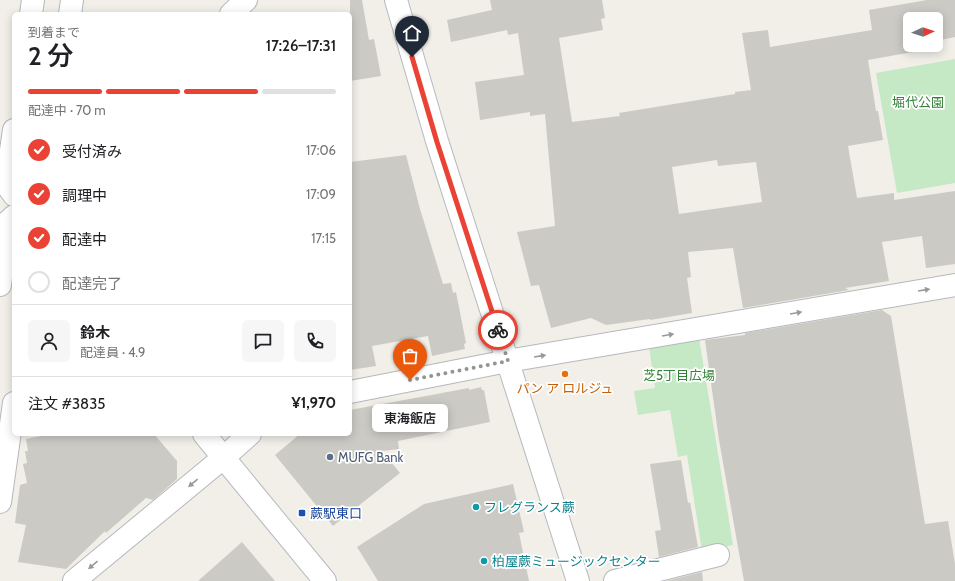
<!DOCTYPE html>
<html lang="ja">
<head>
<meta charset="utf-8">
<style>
  :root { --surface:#fff; --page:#f6f6f6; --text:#202124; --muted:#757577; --line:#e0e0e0; --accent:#ea4335 }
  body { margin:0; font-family:Cabin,"Noto Sans JP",sans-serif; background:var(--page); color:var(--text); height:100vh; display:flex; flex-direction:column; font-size:15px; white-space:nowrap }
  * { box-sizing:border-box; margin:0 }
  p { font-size:13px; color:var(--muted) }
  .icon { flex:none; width:22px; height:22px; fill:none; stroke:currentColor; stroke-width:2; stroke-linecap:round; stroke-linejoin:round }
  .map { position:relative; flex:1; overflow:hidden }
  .sheet { position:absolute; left:12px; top:12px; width:340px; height:424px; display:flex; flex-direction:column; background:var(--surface); border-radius:6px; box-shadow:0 2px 10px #0003 }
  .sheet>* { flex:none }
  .needle { width:26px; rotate:87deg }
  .fabs { position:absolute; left:903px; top:12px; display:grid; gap:8px }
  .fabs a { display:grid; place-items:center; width:40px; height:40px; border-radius:6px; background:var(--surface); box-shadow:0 2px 10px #0003; font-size:20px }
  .pin { position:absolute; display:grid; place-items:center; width:34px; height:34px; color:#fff; margin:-41px -17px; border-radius:50% 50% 50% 0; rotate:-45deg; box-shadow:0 0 4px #0007 }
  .pin .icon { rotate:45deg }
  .courier { position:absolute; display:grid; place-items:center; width:40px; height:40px; margin:-20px; border:3px solid #ea4335; border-radius:50%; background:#fff; color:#222; box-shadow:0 1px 5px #0007 }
  .bubble { position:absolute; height:28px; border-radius:6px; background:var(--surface); box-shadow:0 2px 10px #0003; font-size:13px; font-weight:600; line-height:28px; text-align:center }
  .overview em { font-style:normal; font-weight:600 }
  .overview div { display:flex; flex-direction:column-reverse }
  .overview { display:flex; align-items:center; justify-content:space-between; height:68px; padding:0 16px }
  h1 { font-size:26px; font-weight:600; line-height:30px }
  .bar { display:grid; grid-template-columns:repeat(4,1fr); gap:6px 4px; align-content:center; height:48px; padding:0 16px }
  .bar i { height:5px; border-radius:3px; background:var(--line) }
  .bar .active { background:var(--accent) }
  .bar p { grid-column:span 4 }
  .line { display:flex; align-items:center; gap:10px; padding:0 16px; border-top:1px solid var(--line) }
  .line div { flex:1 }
  .round { display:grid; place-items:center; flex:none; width:42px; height:42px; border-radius:6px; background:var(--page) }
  ol { padding:0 16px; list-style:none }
  li { display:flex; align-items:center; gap:12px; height:44px }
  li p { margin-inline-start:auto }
  li .icon { padding:4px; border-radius:50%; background:var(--accent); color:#fff; stroke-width:4 }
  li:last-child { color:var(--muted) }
  li i { width:22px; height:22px; border:2px solid var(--line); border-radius:50% }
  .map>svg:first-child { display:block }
</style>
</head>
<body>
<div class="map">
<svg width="955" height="581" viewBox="0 0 955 581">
  <rect width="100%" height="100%" fill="#f1efe8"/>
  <path fill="#c5e8c5" d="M955,59V183L897,193L876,73Z
    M699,338L733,545L702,551L687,455L678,457L670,410L638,415L634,391L655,388L649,347Z"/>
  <path fill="#cccac5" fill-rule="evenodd" d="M350,0H362L369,40L374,39L381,76L350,81Z
    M490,0H602L605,18L601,19L603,30L559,38L572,122L620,116L619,113L735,94V92L751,90L742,33L768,30L770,47L872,30L869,10L927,0H955V37L936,41V19H910V45H934L935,48L868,60L876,111H878L883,140L848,146L857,198L894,193V200L955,191V264L926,268L922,236L882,242L889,281L845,288L849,290L743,308L733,248L688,252L691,277L687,278L692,313L650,320V319L606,325L591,318L551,328L539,285L531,286L517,232L555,226L545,114L530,116V112L480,120L475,82L524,75L518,33L508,35L507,30L451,42L447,20L492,10ZM717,160L718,166L756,162L762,202L679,214L672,167Z
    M406,155L420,209L443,284L451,283L453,293L456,292L466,343L464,344L465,349L432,356L428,336L372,346L376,366L350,370V162Z
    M882,310L891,316L925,524L948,521L955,564V581H744L719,440L705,340L745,335V333Z
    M481,387L482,390H484L490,422L398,441L399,449L382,451L400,473L333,526L275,455L300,434H350V410L469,388V390Z
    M51,434H154L177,461V479L153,500L146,498L106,533L105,531L66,569L18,562L26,525L15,523L20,485L27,483L23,464L27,463L25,451H28L26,439Z
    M681,460L688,503L690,502L698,547L659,557L655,531L661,530L650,464Z
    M513,484L524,532L519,533L529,581H378L357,547L424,504Z
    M242,542L275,581H198Z
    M702,572L703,581H666Z"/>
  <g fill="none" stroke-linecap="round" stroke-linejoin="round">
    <g stroke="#b5b8bc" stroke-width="24">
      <path id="street" d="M31,14L33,0
        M70,14L72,0
        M6,184L14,130
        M0,285L8,222
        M350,392L508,361L955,285
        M0,502L14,403
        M74,581L223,458L250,434
        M615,581L718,555"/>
    </g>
    <g stroke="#b6babf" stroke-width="24">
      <path id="secondary" d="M396,0L437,141L578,581
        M231,14L246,0
        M0,176L14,195
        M0,229L14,216
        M204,434L325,581"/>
    </g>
    <use href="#street" stroke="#fff" stroke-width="22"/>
    <use href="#secondary" stroke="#fff" stroke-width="22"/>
  </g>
  <defs><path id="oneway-solid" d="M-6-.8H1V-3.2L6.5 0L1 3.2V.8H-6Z"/></defs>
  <g fill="#979a9d">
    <use href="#oneway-solid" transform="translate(924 290) rotate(-9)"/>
    <use href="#oneway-solid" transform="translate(796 313) rotate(-10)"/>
    <use href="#oneway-solid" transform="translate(668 335) rotate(-10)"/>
    <use href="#oneway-solid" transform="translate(540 356) rotate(-9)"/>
    <use href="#oneway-solid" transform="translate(193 483) rotate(140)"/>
    <use href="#oneway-solid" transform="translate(93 565) rotate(140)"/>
  </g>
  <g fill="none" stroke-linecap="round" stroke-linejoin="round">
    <path stroke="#929495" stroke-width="4" stroke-dasharray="0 7.2" d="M410,380L508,361L498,330"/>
    <path stroke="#ea4335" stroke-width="5" d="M412,57L437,142L498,330"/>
  </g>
  <circle fill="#e8710a" stroke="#fff" stroke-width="1.5" cx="565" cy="374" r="4"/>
  <circle fill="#5c6f8a" stroke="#fff" stroke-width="1.5" cx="330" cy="457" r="4"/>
  <g fill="#0f9aa8" stroke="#fff" stroke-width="1.5">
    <circle cx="476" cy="507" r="4"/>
    <circle cx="484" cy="561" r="4"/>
  </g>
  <rect fill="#1a4fb4" stroke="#fff" stroke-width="1.5" x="298" y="509" width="8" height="8" rx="2"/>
  <g text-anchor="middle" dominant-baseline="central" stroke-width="3.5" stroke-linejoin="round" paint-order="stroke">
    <g font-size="13" fill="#348238" stroke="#fff">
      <text x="918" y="102">堀代公園</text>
      <text x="679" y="375">芝5丁目広場</text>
    </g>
    <g font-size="13" fill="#c56008" stroke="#fff">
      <text x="565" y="388">パン ア ロルジュ</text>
    </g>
    <g font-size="13" fill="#4e5e75" stroke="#fff" text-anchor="start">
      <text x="338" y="457">MUFG Bank</text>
    </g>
    <g font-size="13" fill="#0d838f" stroke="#fff" text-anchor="start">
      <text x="484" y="507">フレグランス蕨</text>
      <text x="492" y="561">柏屋蕨ミュージックセンター</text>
    </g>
    <g font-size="13" fill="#164399" stroke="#fff" text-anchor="start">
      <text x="310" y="513">蕨駅東口</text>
    </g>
  </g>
</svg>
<div class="fabs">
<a><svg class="needle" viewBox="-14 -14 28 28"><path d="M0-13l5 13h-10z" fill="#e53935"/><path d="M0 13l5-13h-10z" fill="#757577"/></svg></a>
</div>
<div class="pin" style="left:410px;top:380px;background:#ea580c"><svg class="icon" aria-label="bag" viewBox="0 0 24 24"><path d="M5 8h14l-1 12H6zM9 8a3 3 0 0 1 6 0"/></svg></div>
<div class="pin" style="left:412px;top:57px;background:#1f2937"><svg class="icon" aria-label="home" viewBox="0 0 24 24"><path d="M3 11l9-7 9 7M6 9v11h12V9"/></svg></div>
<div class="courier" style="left:498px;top:330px"><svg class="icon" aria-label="bike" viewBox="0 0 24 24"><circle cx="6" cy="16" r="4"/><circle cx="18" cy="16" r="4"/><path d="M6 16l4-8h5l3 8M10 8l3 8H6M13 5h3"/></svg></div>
<div class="bubble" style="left:372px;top:404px;width:76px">東海飯店</div>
<section class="sheet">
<div class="overview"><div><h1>2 分</h1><p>到着まで</p></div><em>17:26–17:31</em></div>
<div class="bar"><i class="active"></i><i class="active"></i><i class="active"></i><i></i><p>配達中 · 70 m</p></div>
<ol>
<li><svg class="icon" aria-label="check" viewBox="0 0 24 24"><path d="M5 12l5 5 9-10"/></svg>受付済み<p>17:06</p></li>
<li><svg class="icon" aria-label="check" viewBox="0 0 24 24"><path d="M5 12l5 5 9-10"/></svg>調理中<p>17:09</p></li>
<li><svg class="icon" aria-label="check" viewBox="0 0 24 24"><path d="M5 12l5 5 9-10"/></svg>配達中<p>17:15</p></li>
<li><i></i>配達完了</li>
</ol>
<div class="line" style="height:72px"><a class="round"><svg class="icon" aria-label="person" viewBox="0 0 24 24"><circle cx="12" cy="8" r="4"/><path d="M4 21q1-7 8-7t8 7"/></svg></a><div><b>鈴木</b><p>配達員 · 4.9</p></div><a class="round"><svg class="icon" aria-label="chat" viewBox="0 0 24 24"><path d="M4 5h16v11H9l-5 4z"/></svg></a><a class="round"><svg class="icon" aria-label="phone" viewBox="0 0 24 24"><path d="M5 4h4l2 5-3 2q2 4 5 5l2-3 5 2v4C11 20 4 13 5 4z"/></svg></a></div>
<div class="line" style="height:52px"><div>注文 #3835</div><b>¥1,970</b></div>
</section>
</div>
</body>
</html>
